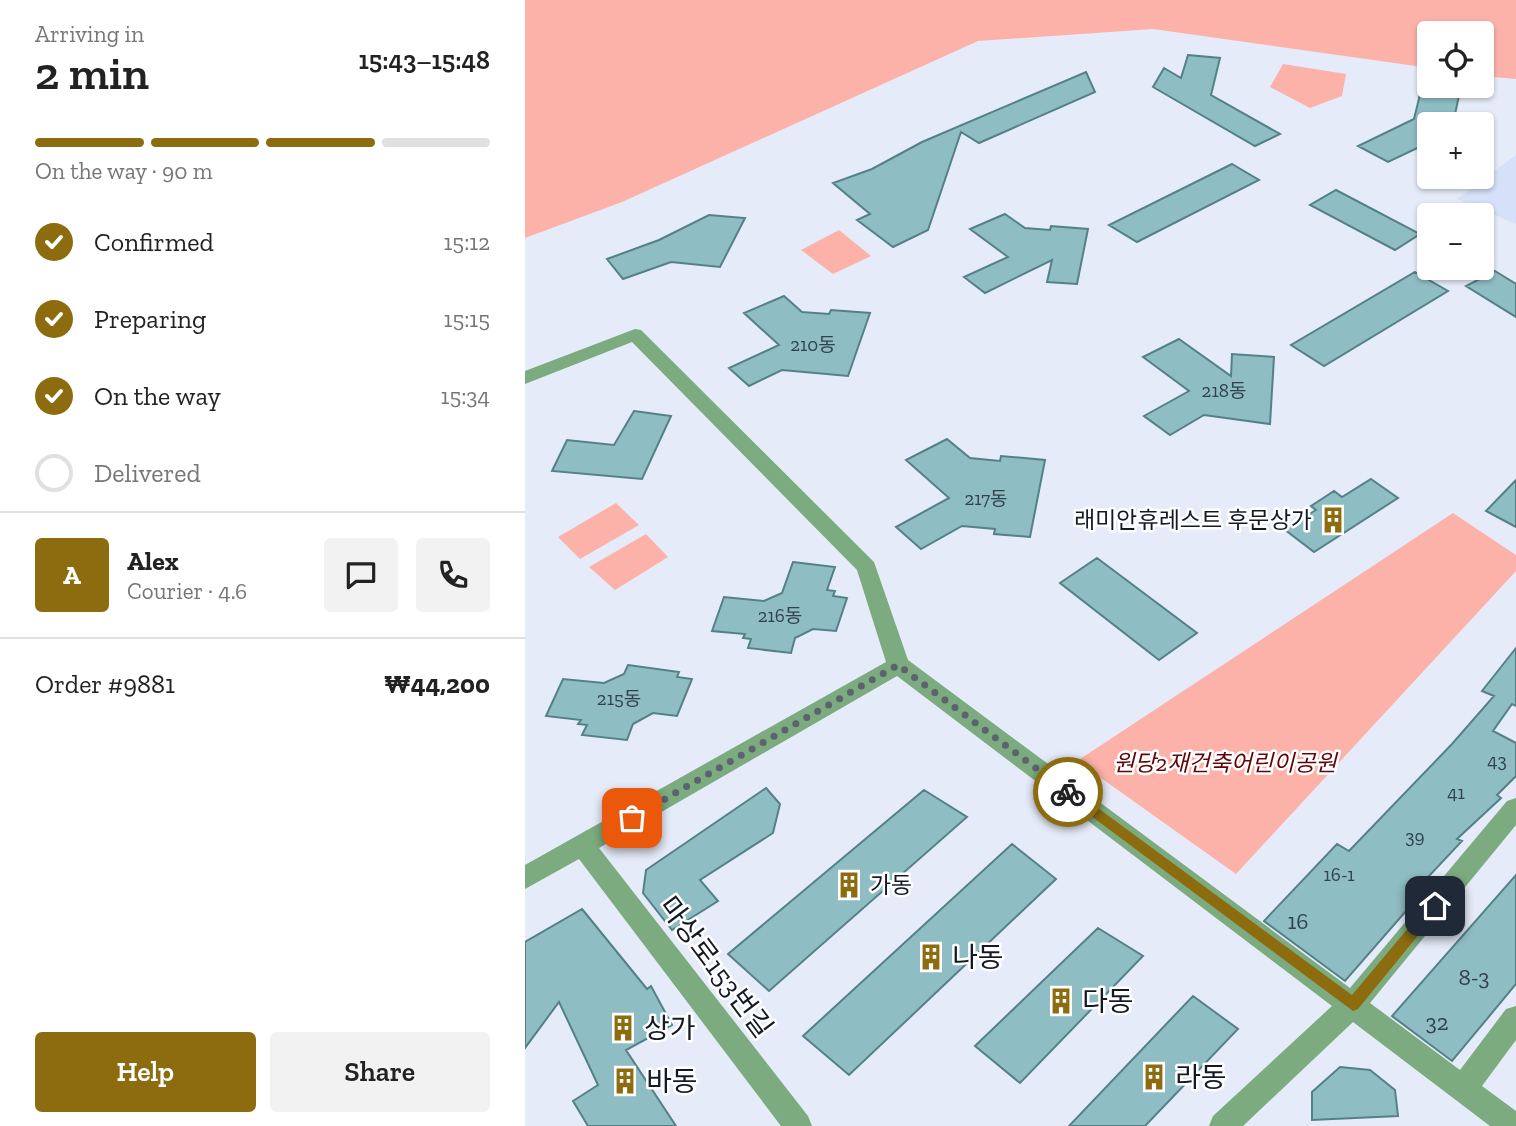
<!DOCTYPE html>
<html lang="en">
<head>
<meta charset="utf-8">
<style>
  :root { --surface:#fff; --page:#f2f2f2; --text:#222; --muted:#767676; --line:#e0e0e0; --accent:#8d6c0f }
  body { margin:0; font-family:"Zilla Slab","Noto Sans KR",serif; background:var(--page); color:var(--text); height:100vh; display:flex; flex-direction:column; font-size:26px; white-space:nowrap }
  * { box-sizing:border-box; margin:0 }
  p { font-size:23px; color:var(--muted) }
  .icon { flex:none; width:38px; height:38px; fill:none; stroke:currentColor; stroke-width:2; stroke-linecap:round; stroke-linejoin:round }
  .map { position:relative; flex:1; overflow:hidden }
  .side { display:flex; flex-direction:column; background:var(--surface); width:525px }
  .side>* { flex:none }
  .tools { position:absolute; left:892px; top:21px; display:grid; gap:14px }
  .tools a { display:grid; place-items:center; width:77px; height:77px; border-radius:7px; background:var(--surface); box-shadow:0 2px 5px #0004; font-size:35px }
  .pin { position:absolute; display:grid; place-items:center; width:60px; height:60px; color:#fff; margin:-30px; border-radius:14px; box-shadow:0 4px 10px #0006 }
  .courier { position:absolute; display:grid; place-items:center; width:70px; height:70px; margin:-35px; border:5px solid #8d6c0f; border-radius:50%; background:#fff; color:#222; box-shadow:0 2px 9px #0007 }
  .summary em { font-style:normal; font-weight:600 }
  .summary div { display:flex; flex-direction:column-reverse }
  .summary { display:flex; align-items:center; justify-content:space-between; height:119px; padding:0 35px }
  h1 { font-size:46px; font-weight:600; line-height:52px }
  .bar { display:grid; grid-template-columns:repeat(4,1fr); gap:10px 7px; align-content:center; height:84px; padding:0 35px }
  .bar i { height:9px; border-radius:5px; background:var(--line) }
  .bar .current { background:var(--accent) }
  .bar p { grid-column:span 4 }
  .line { display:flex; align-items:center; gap:18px; padding:0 35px; border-top:2px solid var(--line) }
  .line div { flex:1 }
  .round { display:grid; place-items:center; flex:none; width:74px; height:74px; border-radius:7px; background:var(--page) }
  ol { padding:0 35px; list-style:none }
  li { display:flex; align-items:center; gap:21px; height:77px }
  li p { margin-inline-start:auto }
  li .icon { padding:7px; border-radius:50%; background:var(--accent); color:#fff; stroke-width:4 }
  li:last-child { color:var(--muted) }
  li i { width:38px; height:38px; border:4px solid var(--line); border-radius:50% }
  .action { display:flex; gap:14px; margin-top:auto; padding:14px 35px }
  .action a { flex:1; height:80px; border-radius:7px; background:var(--accent); color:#fff; font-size:28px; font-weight:600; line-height:80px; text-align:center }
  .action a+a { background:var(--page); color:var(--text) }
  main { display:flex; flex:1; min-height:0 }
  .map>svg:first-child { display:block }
</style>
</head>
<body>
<main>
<section class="side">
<div class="summary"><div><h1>2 min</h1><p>Arriving in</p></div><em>15:43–15:48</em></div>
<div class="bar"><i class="current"></i><i class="current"></i><i class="current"></i><i></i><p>On the way · 90 m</p></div>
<ol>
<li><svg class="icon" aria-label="check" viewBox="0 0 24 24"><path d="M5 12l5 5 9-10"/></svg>Confirmed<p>15:12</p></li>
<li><svg class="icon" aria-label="check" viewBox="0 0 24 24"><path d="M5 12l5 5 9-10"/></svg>Preparing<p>15:15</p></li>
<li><svg class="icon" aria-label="check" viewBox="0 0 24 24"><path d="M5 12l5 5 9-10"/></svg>On the way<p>15:34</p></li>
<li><i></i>Delivered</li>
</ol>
<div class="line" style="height:126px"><b class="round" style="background:var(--accent);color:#fff">A</b><div><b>Alex</b><p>Courier · 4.6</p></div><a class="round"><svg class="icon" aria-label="chat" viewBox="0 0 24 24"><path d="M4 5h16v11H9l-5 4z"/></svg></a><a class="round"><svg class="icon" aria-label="phone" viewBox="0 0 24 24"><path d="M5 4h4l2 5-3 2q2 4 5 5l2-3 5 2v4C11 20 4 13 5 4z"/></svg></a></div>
<div class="line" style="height:91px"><div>Order #9881</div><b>₩44,200</b></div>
<div class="action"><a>Help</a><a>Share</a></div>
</section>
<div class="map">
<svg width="991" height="1126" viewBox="0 0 991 1126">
  <rect width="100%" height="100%" fill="#e5ebf9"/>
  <path fill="#d5e0f9" d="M991,155V224L932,199Z"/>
  <path fill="#fdb2a9" d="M0,0H991V79L957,76V33H905V68L628,29L453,41L97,202L0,238Z
    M758,64L821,74L817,96L785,108L745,87Z
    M314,230L346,256L308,274L276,250Z
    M91,503L114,525L55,559L33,537Z
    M928,513L991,555V571L711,874L552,761Z
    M121,534L143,557L90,590L64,567Z"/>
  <path fill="#8ebdc3" stroke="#548187" stroke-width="2" d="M663,55L695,58L686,95L755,134L730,146L628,87L639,68L656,78Z
    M561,72L570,92L454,143L436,132L403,230L368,247L332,220L345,214L308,183L347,169L397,142Z
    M897,86H936L928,124H905V142L863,162L833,146L889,119Z
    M707,164L734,180L612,242L584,225Z
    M811,190L895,234L870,250L785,205Z
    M480,214L500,228L525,230L526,226L563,229L552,284L522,282L527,260L460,293L439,277L483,257L445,229Z
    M184,215L220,218L195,267L146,262L98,279L82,259L134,240Z
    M970,271L991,284V317L941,286Z
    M890,272L923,291L799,366L766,345Z
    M259,296L277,312L304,314L306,310L345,313L323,376L257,370L224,386L204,368L254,345L219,313Z
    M654,339L706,376L707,354L749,357L745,424L679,415L645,435L619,416L664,391L618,357Z
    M109,411L146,416L117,479L27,471L42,440L89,445Z
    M422,439L445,458L475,461L476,456L520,460L505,537L469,534L470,529L437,526L396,549L371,527L424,498L381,460Z
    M846,479L873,498L789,552L759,529L791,510L786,506L809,491L817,497Z
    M991,480V527L961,511Z
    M572,558L672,633L634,660L535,583Z
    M268,562L310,567L302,590L310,591L308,596L322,598L311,631L288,629L270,638L266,653L223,648L226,639L218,638L220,634L187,631L199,597L239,601L257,593Z
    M991,648V706L987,704L968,731L991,743V776L972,795L976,798L932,839L937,841L889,892L895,895L820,981L739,921L812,844L824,851L927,744L969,696L957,691Z
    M103,665L154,672L152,677L167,679L152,716L128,713L108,724L102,740L57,735L62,725L53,724L56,720L21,716L38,679L79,683L99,674Z
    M241,788L255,804L248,833L175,880L193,901L147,930L118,893L121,870Z
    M399,790L442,817L244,991L203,954Z
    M487,844L531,879L324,1075L278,1036Z
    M991,875V984L927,1061L867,1016Z
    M57,909L122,989L126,986L147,1025L101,1050L151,1126H63L48,1101L73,1085L34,1002L0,1048V942Z
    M573,928L618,956L495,1083L450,1046Z
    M668,996L713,1029L620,1126H544Z
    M815,1067L845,1070L870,1090L873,1116L787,1120V1092Z"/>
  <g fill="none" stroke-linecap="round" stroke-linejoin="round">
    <path fill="#7bab7f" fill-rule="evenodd" d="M110,329L116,330L349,562L383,660L825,988L982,801L991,798V825L845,1003L935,1070L981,1009L991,1006V1040L957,1086L991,1111V1126H965L828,1022L718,1126H684L688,1116L807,1006L372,676L74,848L283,1116L287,1126H256L54,859L0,889V865L361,662L332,570L107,342L0,384V371Z"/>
  </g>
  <path fill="#8d6c0f" d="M543,786L827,995L905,902L910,900L917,906L833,1009L828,1011L538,795V788Z"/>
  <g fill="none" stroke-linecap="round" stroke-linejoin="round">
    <path stroke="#5d626f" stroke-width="7" stroke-dasharray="0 12.6" d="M107,818L373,665L543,792"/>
  </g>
  <defs>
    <g id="building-bare" transform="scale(2.1)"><path d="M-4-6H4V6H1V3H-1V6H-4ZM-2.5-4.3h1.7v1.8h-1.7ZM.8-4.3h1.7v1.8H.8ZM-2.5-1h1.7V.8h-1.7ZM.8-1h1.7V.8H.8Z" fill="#8d6c0f" stroke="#fff" stroke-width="2.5" paint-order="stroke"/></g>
  </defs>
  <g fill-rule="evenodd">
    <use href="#building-bare" x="808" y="520"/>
    <use href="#building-bare" x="324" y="885"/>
    <use href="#building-bare" x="406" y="957"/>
    <use href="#building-bare" x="536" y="1001"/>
    <use href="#building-bare" x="98" y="1028"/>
    <use href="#building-bare" x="629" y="1077"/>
    <use href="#building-bare" x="100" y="1081"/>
  </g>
  <g text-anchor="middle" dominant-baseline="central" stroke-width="5" stroke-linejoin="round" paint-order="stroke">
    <g font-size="19" fill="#32424c">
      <text x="288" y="344">210동</text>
      <text x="699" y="390">218동</text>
      <text x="461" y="498">217동</text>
      <text x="255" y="615">216동</text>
      <text x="94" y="698">215동</text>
      <text x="972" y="760">43</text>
      <text x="931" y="792">41</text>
      <text x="890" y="836">39</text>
      <text x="814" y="874">16-1</text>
    </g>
    <g font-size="23" fill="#141925" stroke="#fff" text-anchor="end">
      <text x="787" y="520">래미안휴레스트 후문상가</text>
      <text x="345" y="885" text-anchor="start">가동</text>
    </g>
    <g font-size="23" font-style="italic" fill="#600509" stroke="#fff">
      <text x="700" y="763">원당2재건축어린이공원</text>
    </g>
    <g font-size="23" fill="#32424c">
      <text x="773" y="921">16</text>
      <text x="949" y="977">8-3</text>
      <text x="912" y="1022">32</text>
    </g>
    <g font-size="28" fill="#141925" stroke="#fff" text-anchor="start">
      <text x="427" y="957">나동</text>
      <text x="557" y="1001">다동</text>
      <text x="119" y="1028">상가</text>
      <text x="650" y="1077">라동</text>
      <text x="121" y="1081">바동</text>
    </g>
    <g font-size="28" fill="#141925" stroke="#fff">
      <text transform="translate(191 967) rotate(53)">마상로153번길</text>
    </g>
  </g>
</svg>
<div class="tools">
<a><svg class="icon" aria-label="locate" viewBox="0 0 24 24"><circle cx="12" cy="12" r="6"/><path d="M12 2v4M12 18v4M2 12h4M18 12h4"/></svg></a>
<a>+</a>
<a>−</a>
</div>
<div class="pin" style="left:107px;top:818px;background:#ea580c"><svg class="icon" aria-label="bag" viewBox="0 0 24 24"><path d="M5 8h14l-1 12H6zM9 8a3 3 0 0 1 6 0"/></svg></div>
<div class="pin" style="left:910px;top:906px;background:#1f2937"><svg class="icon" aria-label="home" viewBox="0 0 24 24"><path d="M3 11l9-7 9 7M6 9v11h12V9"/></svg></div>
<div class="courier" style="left:543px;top:792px"><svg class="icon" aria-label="bike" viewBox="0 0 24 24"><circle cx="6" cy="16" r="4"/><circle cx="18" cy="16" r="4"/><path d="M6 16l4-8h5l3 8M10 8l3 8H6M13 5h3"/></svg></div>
</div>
</main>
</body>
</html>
